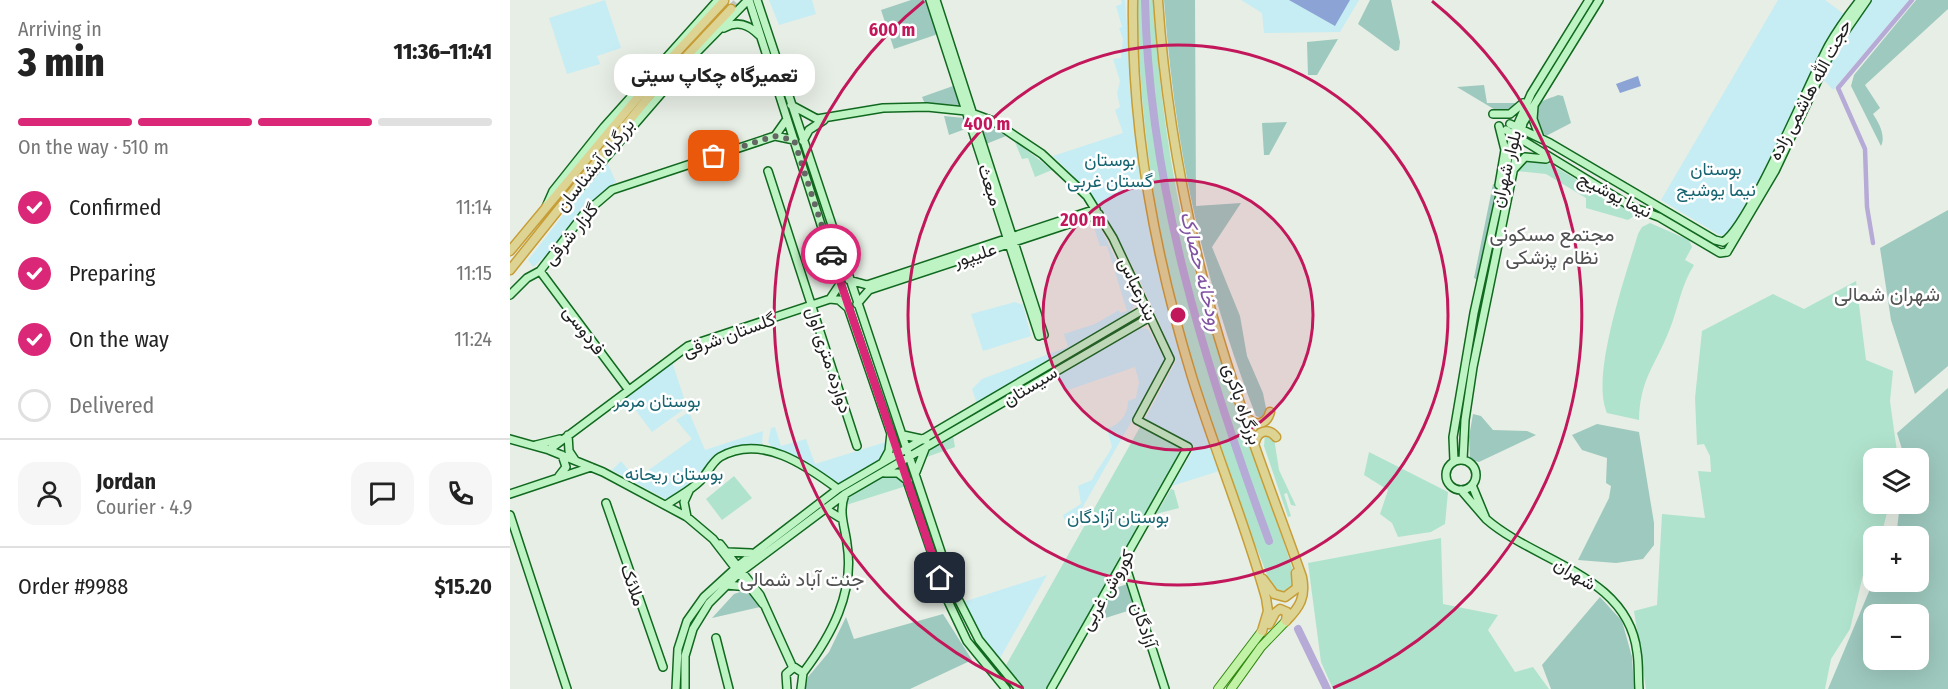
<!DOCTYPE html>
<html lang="en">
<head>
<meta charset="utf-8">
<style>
  :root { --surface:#fff; --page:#f6f6f6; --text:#222; --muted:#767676; --line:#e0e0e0; --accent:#db2777 }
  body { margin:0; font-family:"Fira Sans Condensed",Vazirmatn,sans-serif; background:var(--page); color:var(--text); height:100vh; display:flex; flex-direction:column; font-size:22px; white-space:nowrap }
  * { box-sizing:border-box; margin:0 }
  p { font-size:20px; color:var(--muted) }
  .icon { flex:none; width:33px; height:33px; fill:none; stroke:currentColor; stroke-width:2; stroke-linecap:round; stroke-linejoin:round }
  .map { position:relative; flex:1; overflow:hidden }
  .sheet { display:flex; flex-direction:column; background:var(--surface); width:510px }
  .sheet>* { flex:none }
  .tools { position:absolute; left:1353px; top:448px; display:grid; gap:12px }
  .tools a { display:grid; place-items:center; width:66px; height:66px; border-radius:12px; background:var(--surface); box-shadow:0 6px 24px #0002; font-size:30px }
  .pin { position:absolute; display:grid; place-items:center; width:51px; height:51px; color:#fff; margin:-26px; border-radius:12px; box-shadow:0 3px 9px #0006 }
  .courier { position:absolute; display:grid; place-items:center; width:60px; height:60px; margin:-30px; border:4px solid #db2777; border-radius:50%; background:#fff; color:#222; box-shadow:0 2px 8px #0007 }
  .bubble { position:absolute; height:42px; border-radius:18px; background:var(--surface); box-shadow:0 6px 24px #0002; font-size:20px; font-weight:800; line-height:42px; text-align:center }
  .headline em { font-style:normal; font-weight:800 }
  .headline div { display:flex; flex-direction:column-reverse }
  .headline { display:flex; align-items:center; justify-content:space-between; height:102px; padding:0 18px }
  h1 { font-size:39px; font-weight:800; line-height:45px }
  .bar { display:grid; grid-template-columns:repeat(4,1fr); gap:9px 6px; align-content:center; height:72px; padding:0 18px }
  .bar i { height:8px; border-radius:4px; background:var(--line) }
  .bar .active { background:var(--accent) }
  .bar p { grid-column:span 4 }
  .line { display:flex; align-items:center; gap:15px; padding:0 18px; border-top:2px solid var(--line) }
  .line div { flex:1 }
  .round { display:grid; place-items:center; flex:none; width:63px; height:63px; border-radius:18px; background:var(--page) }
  ol { padding:0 18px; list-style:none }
  li { display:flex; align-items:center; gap:18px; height:66px }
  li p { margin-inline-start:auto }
  li .icon { padding:6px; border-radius:50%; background:var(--accent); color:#fff; stroke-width:4 }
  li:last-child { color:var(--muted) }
  li i { width:33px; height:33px; border:3px solid var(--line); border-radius:50% }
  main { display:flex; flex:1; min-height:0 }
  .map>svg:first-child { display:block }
</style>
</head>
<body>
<main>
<section class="sheet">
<div class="headline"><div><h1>3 min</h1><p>Arriving in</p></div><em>11:36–11:41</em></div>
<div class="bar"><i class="active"></i><i class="active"></i><i class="active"></i><i></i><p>On the way · 510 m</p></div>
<ol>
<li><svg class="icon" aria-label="check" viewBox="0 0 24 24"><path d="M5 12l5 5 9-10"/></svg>Confirmed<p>11:14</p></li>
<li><svg class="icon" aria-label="check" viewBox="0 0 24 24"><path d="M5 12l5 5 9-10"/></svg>Preparing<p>11:15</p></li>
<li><svg class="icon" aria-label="check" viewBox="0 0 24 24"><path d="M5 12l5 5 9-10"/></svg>On the way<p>11:24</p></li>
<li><i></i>Delivered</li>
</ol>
<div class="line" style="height:108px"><a class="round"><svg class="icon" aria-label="person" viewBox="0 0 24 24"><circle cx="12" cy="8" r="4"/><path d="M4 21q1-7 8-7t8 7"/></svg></a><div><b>Jordan</b><p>Courier · 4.9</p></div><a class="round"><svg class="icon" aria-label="chat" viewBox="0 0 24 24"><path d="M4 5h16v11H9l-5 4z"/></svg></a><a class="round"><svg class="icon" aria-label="phone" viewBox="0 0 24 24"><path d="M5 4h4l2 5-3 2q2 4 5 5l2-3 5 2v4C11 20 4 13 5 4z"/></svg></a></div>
<div class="line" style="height:78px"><div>Order #9988</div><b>$15.20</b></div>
</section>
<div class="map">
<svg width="1438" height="689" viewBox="0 0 1438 689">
  <rect width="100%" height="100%" fill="#e7eee5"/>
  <path fill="#b0e3cd" d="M627,0H643C649,87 660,175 682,260C710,370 753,475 787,583L771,596C756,581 753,560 743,541C719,471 691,401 672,329C644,222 629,111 627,0Z
    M504,140L542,170L525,177L518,158L512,159Z
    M1015,160L1035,161L1122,212L1124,216L1118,220L1076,208V198L1036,174L1006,171Z
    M1140,223L1179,240L1182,247L1175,260L1184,265C1171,285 1168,309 1159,331C1145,366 1130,379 1129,420L1097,413C1080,376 1116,275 1128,234L1132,227Z
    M1346,281L1356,360L1383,371L1380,401L1388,459H1364V504H1379L1371,537H1364L1363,552L1354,571L1340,629L1321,659L1315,689H1136L1124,611L1147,605L1152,514L1195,518L1188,471L1201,472L1200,456L1194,444L1187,445L1185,398L1192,331L1263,294L1294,309Z
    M630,427L670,447L672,451L537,689H514L495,667Z
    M755,434L764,438L769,470L786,506L781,505L777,493L774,494L781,516L778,517L754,446Z
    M443,435L445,447L411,459L414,452Z
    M859,452L938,492L935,524L921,532L888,537L882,523L870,514L878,490L854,475Z
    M384,474L392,478L396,486L333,506L336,499L375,475Z
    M224,476L242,498L212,520L196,499Z
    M661,489L664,490L669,508L646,514Z
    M931,538L933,604L988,615L978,630L1005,672L1023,667L1039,689H823L811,662L798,563Z"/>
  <path fill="#9ec9be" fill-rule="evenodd" d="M401,0H416L428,34L384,49L371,10Z
    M654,0H685L686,206L731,203L702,247L730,316L737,356L753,393L757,413L753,419L746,416C692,277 665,149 654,0Z
    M860,0H881L890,42L889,50L885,51L848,24Z
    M1406,0H1438V9L1355,85L1370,108L1363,114C1369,123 1376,136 1371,146L1341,86L1344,75Z
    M828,39L807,75H798L797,42Z
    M974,85L977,103H1008L1000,112L987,111L947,87Z
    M443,86L450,105L415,104L412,97Z
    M1048,95L1053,96L1061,123L1036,136C1027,130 1021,113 1029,104C1033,99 1042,98 1048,95Z
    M434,116L454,118L458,128L439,135Z
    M468,122H471L496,136L476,144Z
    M777,122L759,155H754L752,123Z
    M983,184L987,185L968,280L964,278Z
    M1438,210V366L1405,394L1381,320L1370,248Z
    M1438,388V689H1318L1363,582H1408V537H1386L1390,504H1408V459H1395L1387,433ZM1364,615H1408V660H1364Z
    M963,414L971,416L983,430L1017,431L1026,435L969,462L960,460L959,437Z
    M1087,424L1129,432L1144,523V545L1133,559L1106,563L1068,560L1099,498L1101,486L1096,483L1097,458L1072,450L1062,435Z
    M618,584L627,608L586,621L605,588Z
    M230,592L242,594L250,607L202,618L224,594Z
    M1090,597L1112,621L1122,657L1124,689H1041L1032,665Z
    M433,614L462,660L400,689H295L298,677L319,652L336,617L344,639Z"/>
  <path fill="#c6edf3" d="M95,0L111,48L87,56L90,64L57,74L39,18Z
    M259,0H302L306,14L269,25Z
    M611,0H615C622,94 630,187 651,280C666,345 688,408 709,471L662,486L685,447L635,419L666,361C633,287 604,212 543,156L613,133L605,110L610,107L607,93L610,81L603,59L611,58L613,39L609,28L612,27L606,6L612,4Z
    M731,0H849L830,32L754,33L752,13Z
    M1268,0H1315L1334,14L1243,191L1219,232L1211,236L1151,200Z
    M1362,0H1399L1323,90L1311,77L1345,19Z
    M96,160L106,182C72,203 54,242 23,267L18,260Z
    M587,220L626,303L617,316L467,404L462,389L472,379L558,347L554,334L585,324L609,310L610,313L617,311L597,246H590L582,222Z
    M505,302L513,305L521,336L473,351L461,314Z
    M631,328L638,329L656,361L559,531L553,515L571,504L568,486L582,480C588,467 596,459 602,447L597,429C609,424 618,416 618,401L626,398L629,382L625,367L555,391L549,378L551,373Z
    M162,362L177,407L142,432L115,396Z
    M179,412L195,450L253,431L252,445L210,453L182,483L157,500L102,470L111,461L126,479L182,439L166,420Z
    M265,427L271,446L296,439L305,464L379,441L373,459L330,484L297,463L261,446L258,442L261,428Z
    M537,575L489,660L474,640L453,602Z"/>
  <path fill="#8ba3d5" d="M779,0H840L825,26Z
    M1128,76L1131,86L1110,93L1106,84Z"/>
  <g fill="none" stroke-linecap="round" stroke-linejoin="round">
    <path stroke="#b6aad7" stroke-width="4.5" d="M1363,243L1357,207L1355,149L1328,88L1402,0"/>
    <path stroke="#b6aad7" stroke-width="8" d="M635,0C639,188 695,366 759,541
      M788,629L817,689"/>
    <path stroke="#bfc4bd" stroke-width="8" stroke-dasharray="8 4" stroke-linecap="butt" d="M221,9L229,0"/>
    <g stroke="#10691f" stroke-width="10">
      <path id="secondary" d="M239,0L330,284L438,601L457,641L496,689
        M247,0L444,591L469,640L509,689
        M420,0L529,336
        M426,0L534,335
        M214,28C228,20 239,25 249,35
        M281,105L307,119L373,108L417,107L456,111L483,121L505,136L532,154L577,196L603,238L660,359L627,420L678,447L541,689
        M1024,106L1023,119L1030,138
        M983,114H1000L1013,103
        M1000,124L1040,143L1205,240L1213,242
        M989,126L995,150L989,185
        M996,130L1122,207L1149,217L1210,253L1217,252
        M265,136L277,119
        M293,141L299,130L314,120
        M1004,169L1015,157L1036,159
        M258,171L347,446
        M67,191L188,51L238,0
        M36,207L43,191L94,127L208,0
        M1213,242C1239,227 1300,80 1319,45C1328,29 1339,14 1350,0
        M1217,252L1265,171L1321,52L1357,0
        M30,271L118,389
        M339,280L357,285L586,209
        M0,295L17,278L30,271L74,214L102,190L265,136L284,140
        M320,299L330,284
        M347,304L359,290L589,214
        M58,435L59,451L65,460
        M393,435L416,440
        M0,439L39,450L93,472L177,517L203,539L253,604
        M26,445L50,439
        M39,450L178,346L320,299L329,300L337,307
        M936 475a15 15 0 1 1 30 0a15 15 0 1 1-30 0Z
        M953,460L955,420L963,367L1013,123L1089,0
        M944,461L943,437L964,313L1003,135L1021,94L1079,0
        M373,462L379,451L381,433
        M406,472L415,449
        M375,473H388L398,481
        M49,476L56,467L52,455
        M951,490L976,519L962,485
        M0,494L81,467
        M96,503L153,667
        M156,505C167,497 180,491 190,481C197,474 202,462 210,457C251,433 297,466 328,489
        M314,508L332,519
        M0,515L57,689
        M177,517L174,502L179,491
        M976,519C1025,562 1118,575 1127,652C1129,664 1128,677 1129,689
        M210,544L250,595L283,668
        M218,552L241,553
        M614,561L655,689
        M216,585L239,587
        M206,638L219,689
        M293,673C321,636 345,593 337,544C335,526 328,513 335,494
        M166,689L168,649L177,621L194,597L229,565L328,489L636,308
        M175,689V656L183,629L199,603L228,574L335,494L640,317
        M277,689L276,674L284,667L293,673L291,689"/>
    </g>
    <g stroke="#31880f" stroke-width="10">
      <path id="primary" d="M708,689L752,631
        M721,689L751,647L776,621"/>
    </g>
    <g stroke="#c79d36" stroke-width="11">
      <path id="highway" d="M623,0C621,126 645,256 682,377C705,451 735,523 756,598L758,611L752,631
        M648,0C655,107 674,210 702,314C727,403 761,490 792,577C796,597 790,607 776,621
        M0,251L153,67L214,1
        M0,270L140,95L221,9
        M737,418C746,427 757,424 760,412
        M745,442C748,430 759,428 766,437
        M753,579L764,594L775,597L787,588L786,573
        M759,624L765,613L770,609L777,612L776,621"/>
    </g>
    <use href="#secondary" stroke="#bef3c4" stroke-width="7"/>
    <use href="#primary" stroke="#c2f2a6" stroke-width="8"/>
    <use href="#highway" stroke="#ddd494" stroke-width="8"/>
  </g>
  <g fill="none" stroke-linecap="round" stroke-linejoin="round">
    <path stroke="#646764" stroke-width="6" stroke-dasharray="0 10.8" d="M204,156L264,136L284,140L321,254"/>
    <path stroke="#db2777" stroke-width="8" d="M321,254L430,578"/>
  </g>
  <circle cx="668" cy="315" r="135" fill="#c2185b" fill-opacity=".12"/>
  <g fill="none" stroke="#c2185b" stroke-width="3">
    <circle cx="668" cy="315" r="135"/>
    <circle cx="668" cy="315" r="270"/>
    <path d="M513 688A404 404 0 0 1 414 1M922 1A404 404 0 0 1 823 688"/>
  </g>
  <g text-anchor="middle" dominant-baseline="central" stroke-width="5" stroke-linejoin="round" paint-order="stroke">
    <g font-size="18" fill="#1e1e1e" stroke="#fff">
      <text transform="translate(1300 90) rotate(-62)">حجت الله هاشمی زاده</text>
      <text transform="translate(85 165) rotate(-51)">بزرگراه آبشناسان</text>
      <text transform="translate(996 169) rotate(-76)">بلوار شهران</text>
      <text transform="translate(480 185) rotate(72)">مبعث</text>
      <text transform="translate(1105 195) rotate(27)">نیما یوشیج</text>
      <text transform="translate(61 234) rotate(-50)">گلزار شرقی</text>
      <text transform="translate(465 255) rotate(-18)">علیپور</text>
      <text transform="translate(628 289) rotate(65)">بندرعباس</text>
      <text transform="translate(74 330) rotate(53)">فردوسی</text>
      <text transform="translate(219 335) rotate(-20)">گلستان شرقی</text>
      <text transform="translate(319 360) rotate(72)">دوارده متری اول</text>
      <text transform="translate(520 386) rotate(-31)">سیستان</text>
      <text transform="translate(732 404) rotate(71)">بزرگراه باکری</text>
      <text transform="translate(1065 574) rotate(32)">شهران</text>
      <text transform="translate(123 585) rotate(71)">ملائک</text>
      <text transform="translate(597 590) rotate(-60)">کوروش غربی</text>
      <text transform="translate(634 625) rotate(72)">آزادگان</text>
    </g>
    <g font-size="18" fill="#176471" stroke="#fff">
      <text x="600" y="160">بوستان<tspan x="600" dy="21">گستان غربی</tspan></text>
      <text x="1206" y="169">بوستان<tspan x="1206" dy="21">نیما یوشیج</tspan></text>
      <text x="147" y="401">بوستان مرمر</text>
      <text x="164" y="474">بوستان ریحانه</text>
      <text x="608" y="517">بوستان آزادگان</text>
    </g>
    <g font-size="20" fill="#515151" stroke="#fff">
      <text x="1042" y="234">مجتمع مسکونی<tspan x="1042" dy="23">نظام پزشکی</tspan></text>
      <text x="1377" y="294">شهران شمالی</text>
      <text x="292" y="579">جنت‌ آباد شمالی</text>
    </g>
    <g font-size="20" font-style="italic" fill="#8054a3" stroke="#fff">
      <text transform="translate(692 271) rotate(76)">رودخانه حصارک</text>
    </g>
  </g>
  <circle cx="668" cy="315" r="9" fill="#c2185b" stroke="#fff" stroke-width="3"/>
  <g font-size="18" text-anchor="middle" font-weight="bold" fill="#c2185b" stroke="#fff" stroke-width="5" stroke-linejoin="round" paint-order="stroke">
    <text x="382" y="36">600 m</text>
    <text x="477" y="130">400 m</text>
    <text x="573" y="226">200 m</text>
  </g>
</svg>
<div class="tools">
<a><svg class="icon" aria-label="layers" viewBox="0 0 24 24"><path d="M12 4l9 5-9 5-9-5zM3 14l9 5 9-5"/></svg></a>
<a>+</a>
<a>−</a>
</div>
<div class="pin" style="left:204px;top:156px;background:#ea580c"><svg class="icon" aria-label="bag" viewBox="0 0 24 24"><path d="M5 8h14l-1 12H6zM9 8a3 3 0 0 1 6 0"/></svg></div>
<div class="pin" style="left:430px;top:578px;background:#1f2937"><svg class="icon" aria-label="home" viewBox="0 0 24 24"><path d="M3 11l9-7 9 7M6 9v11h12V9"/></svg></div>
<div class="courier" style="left:321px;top:254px"><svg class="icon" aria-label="car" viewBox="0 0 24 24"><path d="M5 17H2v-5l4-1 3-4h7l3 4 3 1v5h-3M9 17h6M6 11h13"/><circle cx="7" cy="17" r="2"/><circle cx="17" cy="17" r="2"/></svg></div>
<div class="bubble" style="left:104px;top:54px;width:201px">تعمیرگاه چکاپ سیتی</div>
</div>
</main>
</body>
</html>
